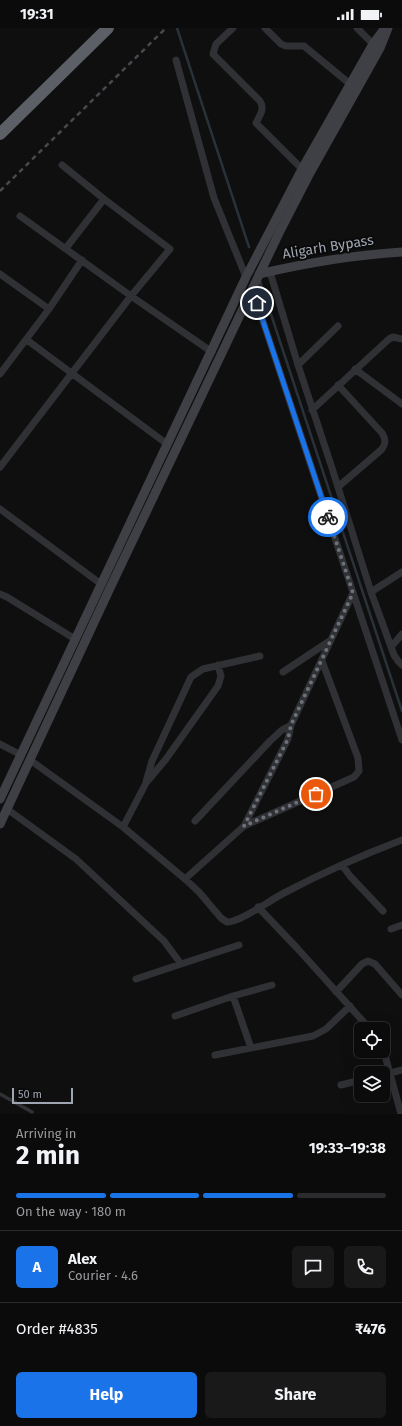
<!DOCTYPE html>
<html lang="en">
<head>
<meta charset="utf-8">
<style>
  :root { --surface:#0b0b0c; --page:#19191a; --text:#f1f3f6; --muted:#9a9b9d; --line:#2b2b2d; --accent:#1a73e8 }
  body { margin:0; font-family:"Fira Sans",sans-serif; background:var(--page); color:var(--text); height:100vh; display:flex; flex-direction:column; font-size:15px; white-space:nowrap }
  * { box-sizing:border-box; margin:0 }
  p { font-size:13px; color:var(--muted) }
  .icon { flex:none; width:22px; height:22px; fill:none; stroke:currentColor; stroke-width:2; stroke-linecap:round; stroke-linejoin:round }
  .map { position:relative; height:1086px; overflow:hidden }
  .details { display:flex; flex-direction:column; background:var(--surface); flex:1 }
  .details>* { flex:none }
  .controls { position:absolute; left:354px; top:994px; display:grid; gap:8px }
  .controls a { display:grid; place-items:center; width:36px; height:36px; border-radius:6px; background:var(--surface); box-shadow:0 4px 16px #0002,0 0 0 1px var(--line); font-size:20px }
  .scale { position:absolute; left:12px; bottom:10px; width:61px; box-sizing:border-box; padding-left:4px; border:2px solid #a0a6b1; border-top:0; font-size:11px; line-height:14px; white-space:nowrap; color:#a0a6b1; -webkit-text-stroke:3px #0a0a0b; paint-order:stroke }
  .pin { position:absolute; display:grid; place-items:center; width:34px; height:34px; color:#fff; margin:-17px; border:2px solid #fff; border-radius:50%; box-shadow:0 1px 4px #0007 }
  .courier { position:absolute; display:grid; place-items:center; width:40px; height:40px; margin:-20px; border:3px solid #1a73e8; border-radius:50%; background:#fff; color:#222; box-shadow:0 1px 5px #0007 }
  .head em { font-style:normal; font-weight:700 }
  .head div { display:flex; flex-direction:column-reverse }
  .head { display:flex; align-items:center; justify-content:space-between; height:68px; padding:0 16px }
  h1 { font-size:26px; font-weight:700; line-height:30px }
  .bar { display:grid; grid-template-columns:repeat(4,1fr); gap:6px 4px; align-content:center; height:48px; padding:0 16px }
  .bar i { height:5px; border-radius:3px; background:var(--line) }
  .bar .current { background:var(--accent) }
  .bar p { grid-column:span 4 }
  .line { display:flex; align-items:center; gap:10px; padding:0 16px; border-top:1px solid var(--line) }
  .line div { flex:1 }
  .round { display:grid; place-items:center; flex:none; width:42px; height:42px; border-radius:6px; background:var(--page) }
  .cta { display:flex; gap:8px; margin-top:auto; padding:8px 16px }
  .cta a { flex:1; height:46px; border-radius:6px; background:var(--accent); color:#fff; font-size:16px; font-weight:700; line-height:46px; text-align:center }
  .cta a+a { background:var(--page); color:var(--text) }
  .status { display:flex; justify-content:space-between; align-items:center; height:28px; padding:0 20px; background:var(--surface); direction:ltr }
  .status svg { height:11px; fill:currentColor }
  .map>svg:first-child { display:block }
</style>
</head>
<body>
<div class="status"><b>19:31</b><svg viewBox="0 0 49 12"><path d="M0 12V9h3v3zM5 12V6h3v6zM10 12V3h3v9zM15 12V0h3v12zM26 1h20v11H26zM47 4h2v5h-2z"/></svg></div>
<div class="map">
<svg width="402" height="1086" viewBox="0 0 402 1086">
  <rect width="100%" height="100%" fill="#0f0f10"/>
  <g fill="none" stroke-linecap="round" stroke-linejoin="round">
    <path stroke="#293238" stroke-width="2.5" d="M177,0L249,219
      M260,253L402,683"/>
    <path stroke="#303135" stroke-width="3.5" d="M0,1066L32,1084"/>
    <path stroke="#303135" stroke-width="7" d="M233,0L216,16L213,26L260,73C265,81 260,87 256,95L302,141
      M265,0L281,16L286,18H304L350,56
      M357,0L373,16
      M176,32L214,170L246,249
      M62,137L104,171
      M20,188L131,268L212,324
      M270,244L298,337L332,440L371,564L394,627L398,633L402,637
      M0,246L49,281
      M252,260L402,712
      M27,312L167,416
      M298,337L338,298
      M355,341L402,376
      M0,346L49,281L82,232
      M312,382L389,311L393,309L402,311
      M0,439L131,268L170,221L104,171L66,220
      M338,459L381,422C386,416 386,412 382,405L338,357
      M0,481L101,556
      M371,564L402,544
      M0,566L7,569L75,611
      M391,619L402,606
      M283,644L331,612
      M0,716L21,727
      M30,732L123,799L185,851L199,864L221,890L227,894C241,894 270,872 284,865C322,845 362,827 402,812
      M146,754L152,733L191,649L203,641L260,628
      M7,781L76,831L164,913L181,936L136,951
      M195,793L270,713L282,702L291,697
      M244,798L288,711L291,697L353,565
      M123,799L146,755L166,731L218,658L221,648L218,637
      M342,837L350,848L383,883
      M185,851L244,798L354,749L359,743L358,730L322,633
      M258,879L297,920L370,1001
      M391,901L402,897
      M181,936L239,917
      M336,964L362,936L368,933L375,936L402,967
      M233,968L272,957
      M175,988L233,968L251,1020
      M383,1020L401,1086
      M215,1027L313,1008L326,1001L350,978
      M383,1047L402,1042
      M341,1057L361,1052"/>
    <path stroke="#3e4045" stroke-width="9" d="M259,246C306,235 354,227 402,224
      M0,771L246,249L302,141L373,16L385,0
      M0,796L110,560L279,205L310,145L380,20L388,0"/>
    <path stroke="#5c5f66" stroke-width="12" d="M0,106L108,0"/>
    <path stroke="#47494e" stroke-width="2.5" stroke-dasharray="5 4" stroke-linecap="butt" d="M0,163L166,0"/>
  </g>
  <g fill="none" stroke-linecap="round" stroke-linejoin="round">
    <path stroke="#6d7179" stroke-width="4" stroke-dasharray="0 7.2" d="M316,766L244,798L288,711L291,697L353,565L328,489"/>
    <path stroke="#1a73e8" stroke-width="5" d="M257,275L328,489"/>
  </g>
  <g text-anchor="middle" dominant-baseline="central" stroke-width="4" stroke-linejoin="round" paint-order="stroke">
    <g font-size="14" fill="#a0a6b1" stroke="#0a0a0b">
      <text transform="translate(328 219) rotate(-9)">Aligarh Bypass</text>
    </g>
  </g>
</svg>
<div class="controls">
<a><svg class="icon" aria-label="locate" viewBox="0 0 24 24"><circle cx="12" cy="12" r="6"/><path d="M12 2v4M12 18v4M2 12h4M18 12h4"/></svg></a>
<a><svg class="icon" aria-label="layers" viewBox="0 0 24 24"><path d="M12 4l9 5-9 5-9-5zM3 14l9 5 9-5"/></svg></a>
</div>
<div class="scale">50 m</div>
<div class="pin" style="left:316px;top:766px;background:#ea580c"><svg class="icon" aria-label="bag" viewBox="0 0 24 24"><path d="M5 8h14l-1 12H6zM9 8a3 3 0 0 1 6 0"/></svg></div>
<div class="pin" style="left:257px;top:275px;background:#1f2937"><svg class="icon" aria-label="home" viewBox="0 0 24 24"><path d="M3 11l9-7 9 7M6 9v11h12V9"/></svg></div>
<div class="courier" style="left:328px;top:489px"><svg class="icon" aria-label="bike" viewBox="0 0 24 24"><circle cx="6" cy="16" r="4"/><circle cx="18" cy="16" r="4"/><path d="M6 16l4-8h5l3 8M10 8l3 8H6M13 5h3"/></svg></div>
</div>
<section class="details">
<div class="head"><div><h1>2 min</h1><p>Arriving in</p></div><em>19:33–19:38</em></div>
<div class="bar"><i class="current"></i><i class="current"></i><i class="current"></i><i></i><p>On the way · 180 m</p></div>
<div class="line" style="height:72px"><b class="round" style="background:var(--accent);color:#fff">A</b><div><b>Alex</b><p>Courier · 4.6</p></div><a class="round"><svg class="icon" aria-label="chat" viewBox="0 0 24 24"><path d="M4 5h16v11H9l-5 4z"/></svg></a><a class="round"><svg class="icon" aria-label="phone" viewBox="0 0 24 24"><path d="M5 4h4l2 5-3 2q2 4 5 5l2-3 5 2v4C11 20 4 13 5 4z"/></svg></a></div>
<div class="line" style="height:52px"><div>Order #4835</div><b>₹476</b></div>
<div class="cta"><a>Help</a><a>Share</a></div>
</section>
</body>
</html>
